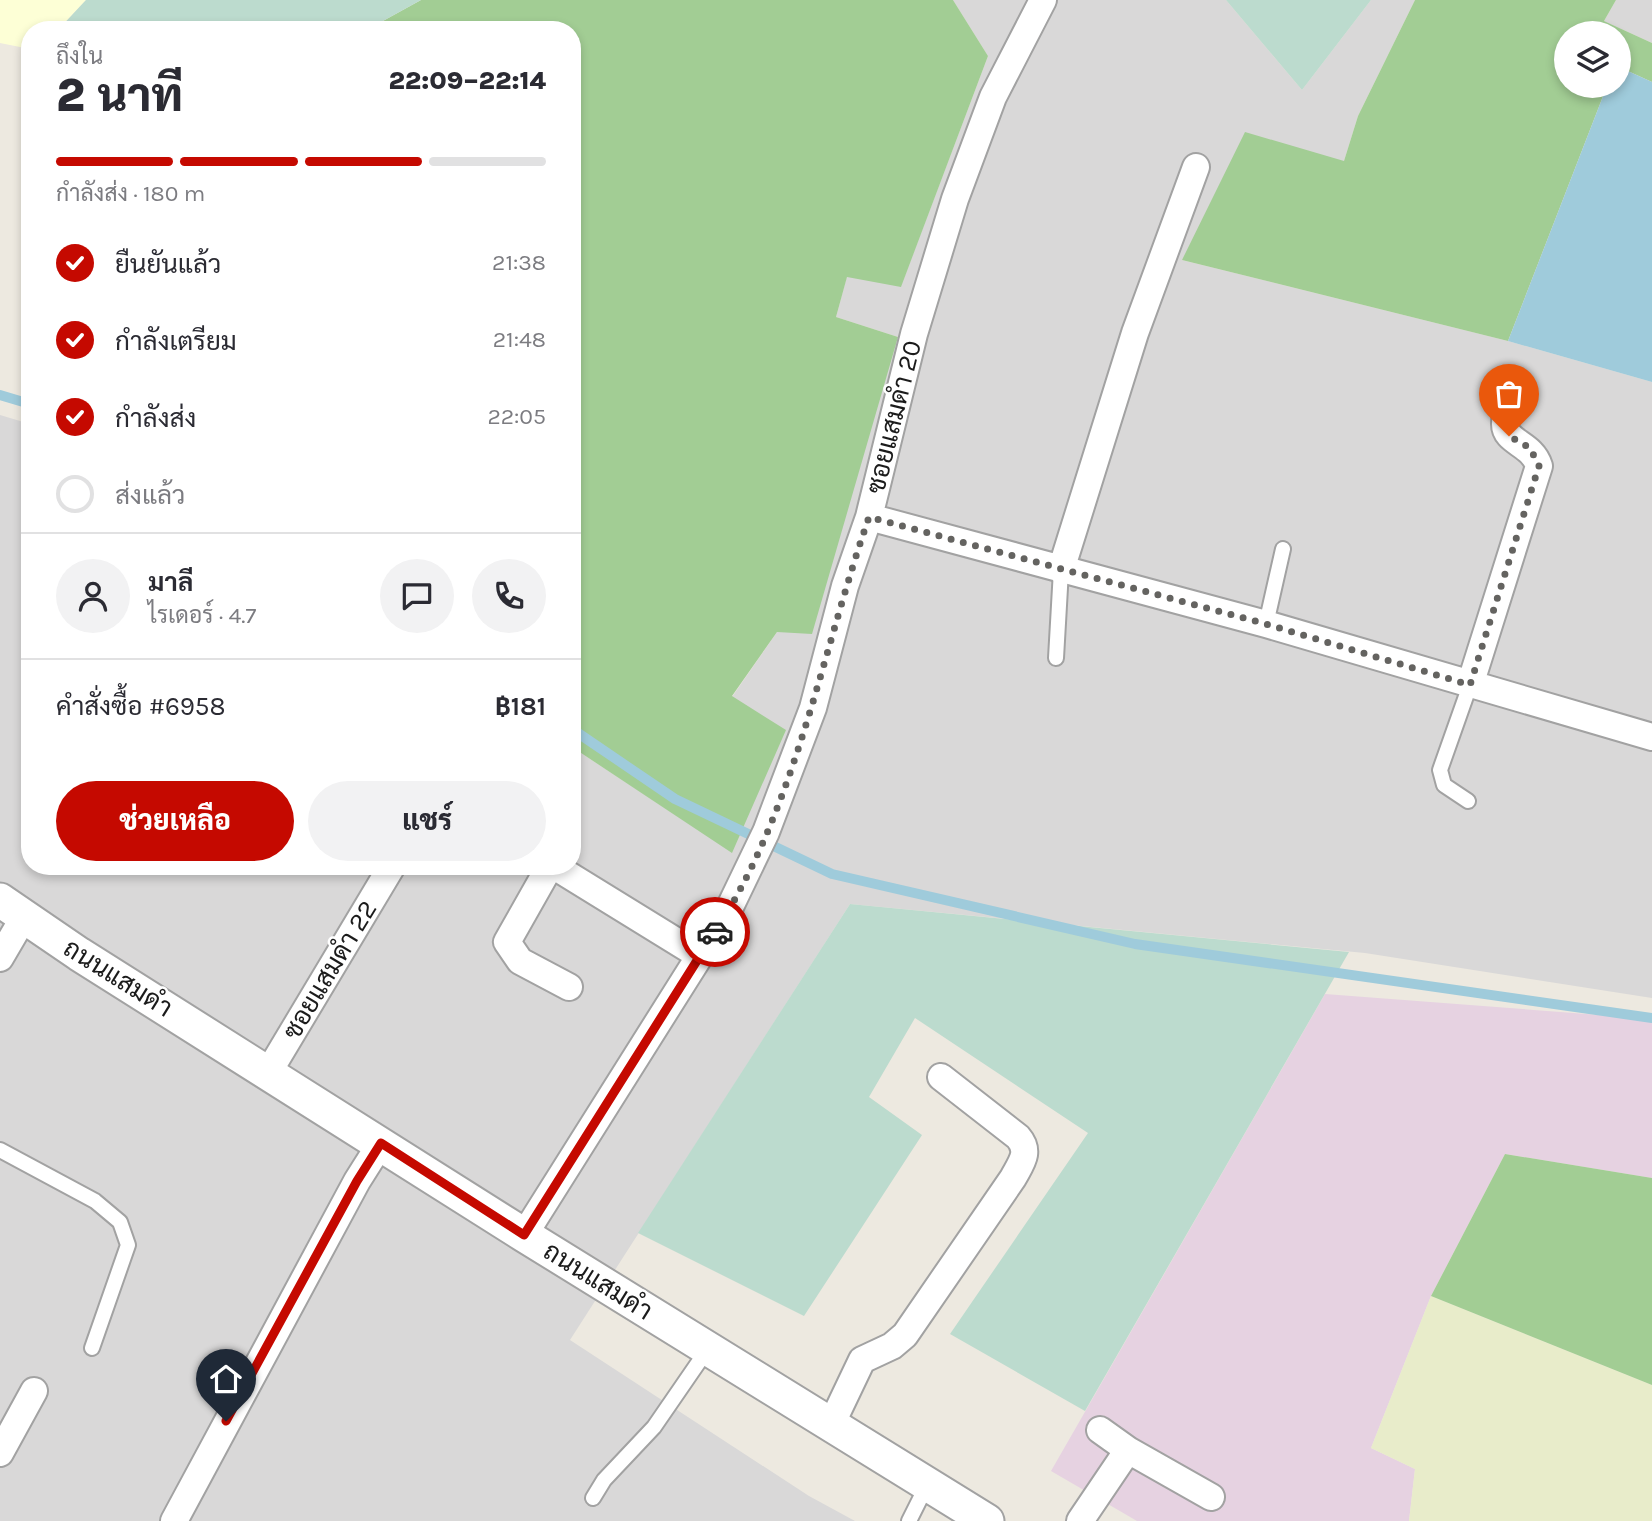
<!DOCTYPE html>
<html lang="th">
<head>
<meta charset="utf-8">
<style>
  :root { --surface:#fff; --page:#f2f2f3; --text:#2b2b33; --muted:#7c7c81; --line:#e1e1e2; --accent:#c50900 }
  body { margin:0; font-family:Karla,Sarabun,sans-serif; background:var(--page); color:var(--text); height:100vh; display:flex; flex-direction:column; font-size:26px; white-space:nowrap }
  * { box-sizing:border-box; margin:0 }
  p { font-size:23px; color:var(--muted) }
  .icon { flex:none; width:38px; height:38px; fill:none; stroke:currentColor; stroke-width:2; stroke-linecap:round; stroke-linejoin:round }
  .map { position:relative; flex:1; overflow:hidden }
  .panel { position:absolute; left:21px; top:21px; width:560px; height:854px; display:flex; flex-direction:column; background:var(--surface); border-radius:28px; box-shadow:0 4px 10px #0003 }
  .panel>* { flex:none }
  .controls { position:absolute; left:1554px; top:21px; display:grid; gap:14px }
  .controls a { display:grid; place-items:center; width:77px; height:77px; border-radius:50%; background:var(--surface); box-shadow:0 4px 10px #0003; font-size:35px }
  .pin { position:absolute; display:grid; place-items:center; width:60px; height:60px; color:#fff; margin:-72px -30px; border-radius:50% 50% 50% 0; rotate:-45deg; box-shadow:0 0 7px #0007 }
  .pin .icon { rotate:45deg }
  .courier { position:absolute; display:grid; place-items:center; width:70px; height:70px; margin:-35px; border:5px solid #c50900; border-radius:50%; background:#fff; color:#222; box-shadow:0 2px 9px #0007 }
  .headline em { font-style:normal; font-weight:800 }
  .headline div { display:flex; flex-direction:column-reverse }
  .headline { display:flex; align-items:center; justify-content:space-between; height:119px; padding:0 35px }
  h1 { font-size:46px; font-weight:800; line-height:52px }
  .bar { display:grid; grid-template-columns:repeat(4,1fr); gap:10px 7px; align-content:center; height:84px; padding:0 35px }
  .bar i { height:9px; border-radius:5px; background:var(--line) }
  .bar .selected { background:var(--accent) }
  .bar p { grid-column:span 4 }
  .line { display:flex; align-items:center; gap:18px; padding:0 35px; border-top:2px solid var(--line) }
  .line div { flex:1 }
  .round { display:grid; place-items:center; flex:none; width:74px; height:74px; border-radius:37px; background:var(--page) }
  ol { padding:0 35px; list-style:none }
  li { display:flex; align-items:center; gap:21px; height:77px }
  li p { margin-inline-start:auto }
  li .icon { padding:7px; border-radius:50%; background:var(--accent); color:#fff; stroke-width:4 }
  li:last-child { color:var(--muted) }
  li i { width:38px; height:38px; border:4px solid var(--line); border-radius:50% }
  .primary-button { display:flex; gap:14px; margin-top:auto; padding:14px 35px }
  .primary-button a { flex:1; height:80px; border-radius:42px; background:var(--accent); color:#fff; font-size:28px; font-weight:800; line-height:80px; text-align:center }
  .primary-button a+a { background:var(--page); color:var(--text) }
  .map>svg:first-child { display:block }
</style>
</head>
<body>
<div class="map">
<svg width="1652" height="1521" viewBox="0 0 1652 1521">
  <rect width="100%" height="100%" fill="#ede9e0"/>
  <path fill="#d9d8d8" d="M953,0H1226L1302,90L1371,0H1415L1358,116L1344,161L1182,260L1508,341L1652,382V998L1365,953L850,904L570,1340L809,1496L855,1521H0V415L30,424V866H572V747L732,852V697L777,632L898,337L836,317L847,276L901,286L988,56Z
    M1616,0H1652V43L1604,21Z"/>
  <path fill="#e6d2e1" d="M1325,994L1652,1019V1178L1505,1154L1431,1296L1371,1448L1415,1469L1409,1521H1137L1051,1471Z"/>
  <path fill="#fdffd6" d="M0,0H86L58,30H30V49L0,43Z"/>
  <path fill="#e8ecca" d="M1431,1296L1652,1385V1521H1409L1415,1469L1371,1448Z"/>
  <path fill="#a2cd94" d="M421,0H953L988,56L901,287L847,277L836,317L898,337L812,634L777,632L732,696L786,730L732,853L572,747V30H358L372,27Z
    M1415,0H1616L1604,21L1652,43V82L1619,67V33H1566V86H1607L1508,341L1182,260L1245,132L1344,161L1358,116Z
    M1505,1154L1652,1178V1385L1431,1296Z"/>
  <path fill="#bcdbce" d="M86,0H421L372,27L358,30H58Z
    M1226,0H1371L1302,90Z
    M850,904L1349,952L1085,1411L950,1334L1088,1133L915,1018L869,1097L922,1135L804,1316L638,1233Z"/>
  <path fill="#9fcbdb" d="M1619,67L1652,82V382L1508,341L1607,86H1619Z"/>
  <g fill="none" stroke-linecap="round" stroke-linejoin="round">
    <path stroke="#9fcbdb" stroke-width="10" d="M0,395L30,404
      M572,729L675,799L832,874L1135,944L1652,1018"/>
    <g stroke="#a2a2a2" stroke-width="18">
      <path id="service" d="M1266,624L1283,549
        M1056,658L1061,570
        M1468,801L1444,785L1440,770L1470,685
        M0,1150L95,1201L120,1222L128,1245L92,1348
        M593,1498L604,1480L654,1427L707,1350
        M909,1521L927,1485"/>
    </g>
    <g stroke="#a2a2a2" stroke-width="30">
      <path id="minor" d="M869,517L1266,624L1652,737
        M1061,570L1135,333L1196,167
        M1470,685L1539,466C1532,443 1505,443 1505,424C1505,413 1509,400 1511,389
        M550,866L507,942L520,961L569,987
        M554,866L700,956
        M0,958L24,917
        M268,1073L392,866
        M524,1235L728,911L766,832L813,708L845,586L869,517L914,334L955,199L993,97L1043,0
        M831,1425L862,1360L892,1346L905,1335L1013,1178C1021,1163 1031,1152 1018,1137L941,1077
        M1100,1430L1128,1450L1211,1497
        M0,1453L34,1391
        M174,1521L357,1181L381,1143
        M1080,1521L1128,1450"/>
    </g>
    <g stroke="#a2a2a2" stroke-width="37">
      <path id="tertiary" d="M0,900L79,954L524,1235L987,1521"/>
    </g>
    <use href="#service" stroke="#fff" stroke-width="14"/>
    <use href="#minor" stroke="#fff" stroke-width="26"/>
    <use href="#tertiary" stroke="#fff" stroke-width="33"/>
  </g>
  <g fill="none" stroke-linecap="round" stroke-linejoin="round">
    <path stroke="#646360" stroke-width="7" stroke-dasharray="0 12.6" d="M715,932C796,808 821,655 869,517L1266,624L1470,685L1539,466L1530,448L1509,436"/>
    <path stroke="#c50900" stroke-width="9" d="M226,1421L357,1181L381,1143L524,1235L715,932"/>
  </g>
  <g text-anchor="middle" dominant-baseline="central" stroke-width="5" stroke-linejoin="round" paint-order="stroke">
    <g font-size="26" fill="#1b1b1b" stroke="#fff">
      <text transform="translate(894 417) rotate(-76)">ซอยแสมดำ 20</text>
      <text transform="translate(330 970) rotate(-59)">ซอยแสมดำ 22</text>
      <text transform="translate(118 978) rotate(32)">ถนนแสมดำ</text>
      <text transform="translate(598 1281) rotate(32)">ถนนแสมดำ</text>
    </g>
  </g>
</svg>
<div class="controls">
<a><svg class="icon" aria-label="layers" viewBox="0 0 24 24"><path d="M12 4l9 5-9 5-9-5zM3 14l9 5 9-5"/></svg></a>
</div>
<div class="pin" style="left:1509px;top:436px;background:#ea580c"><svg class="icon" aria-label="bag" viewBox="0 0 24 24"><path d="M5 8h14l-1 12H6zM9 8a3 3 0 0 1 6 0"/></svg></div>
<div class="pin" style="left:226px;top:1421px;background:#1f2937"><svg class="icon" aria-label="home" viewBox="0 0 24 24"><path d="M3 11l9-7 9 7M6 9v11h12V9"/></svg></div>
<div class="courier" style="left:715px;top:932px"><svg class="icon" aria-label="car" viewBox="0 0 24 24"><path d="M5 17H2v-5l4-1 3-4h7l3 4 3 1v5h-3M9 17h6M6 11h13"/><circle cx="7" cy="17" r="2"/><circle cx="17" cy="17" r="2"/></svg></div>
<section class="panel">
<div class="headline"><div><h1>2 นาที</h1><p>ถึงใน</p></div><em>22:09–22:14</em></div>
<div class="bar"><i class="selected"></i><i class="selected"></i><i class="selected"></i><i></i><p>กำลังส่ง · 180 m</p></div>
<ol>
<li><svg class="icon" aria-label="check" viewBox="0 0 24 24"><path d="M5 12l5 5 9-10"/></svg>ยืนยันแล้ว<p>21:38</p></li>
<li><svg class="icon" aria-label="check" viewBox="0 0 24 24"><path d="M5 12l5 5 9-10"/></svg>กำลังเตรียม<p>21:48</p></li>
<li><svg class="icon" aria-label="check" viewBox="0 0 24 24"><path d="M5 12l5 5 9-10"/></svg>กำลังส่ง<p>22:05</p></li>
<li><i></i>ส่งแล้ว</li>
</ol>
<div class="line" style="height:126px"><a class="round"><svg class="icon" aria-label="person" viewBox="0 0 24 24"><circle cx="12" cy="8" r="4"/><path d="M4 21q1-7 8-7t8 7"/></svg></a><div><b>มาลี</b><p>ไรเดอร์ · 4.7</p></div><a class="round"><svg class="icon" aria-label="chat" viewBox="0 0 24 24"><path d="M4 5h16v11H9l-5 4z"/></svg></a><a class="round"><svg class="icon" aria-label="phone" viewBox="0 0 24 24"><path d="M5 4h4l2 5-3 2q2 4 5 5l2-3 5 2v4C11 20 4 13 5 4z"/></svg></a></div>
<div class="line" style="height:91px"><div>คำสั่งซื้อ #6958</div><b>฿181</b></div>
<div class="primary-button"><a>ช่วยเหลือ</a><a>แชร์</a></div>
</section>
</div>
</body>
</html>
